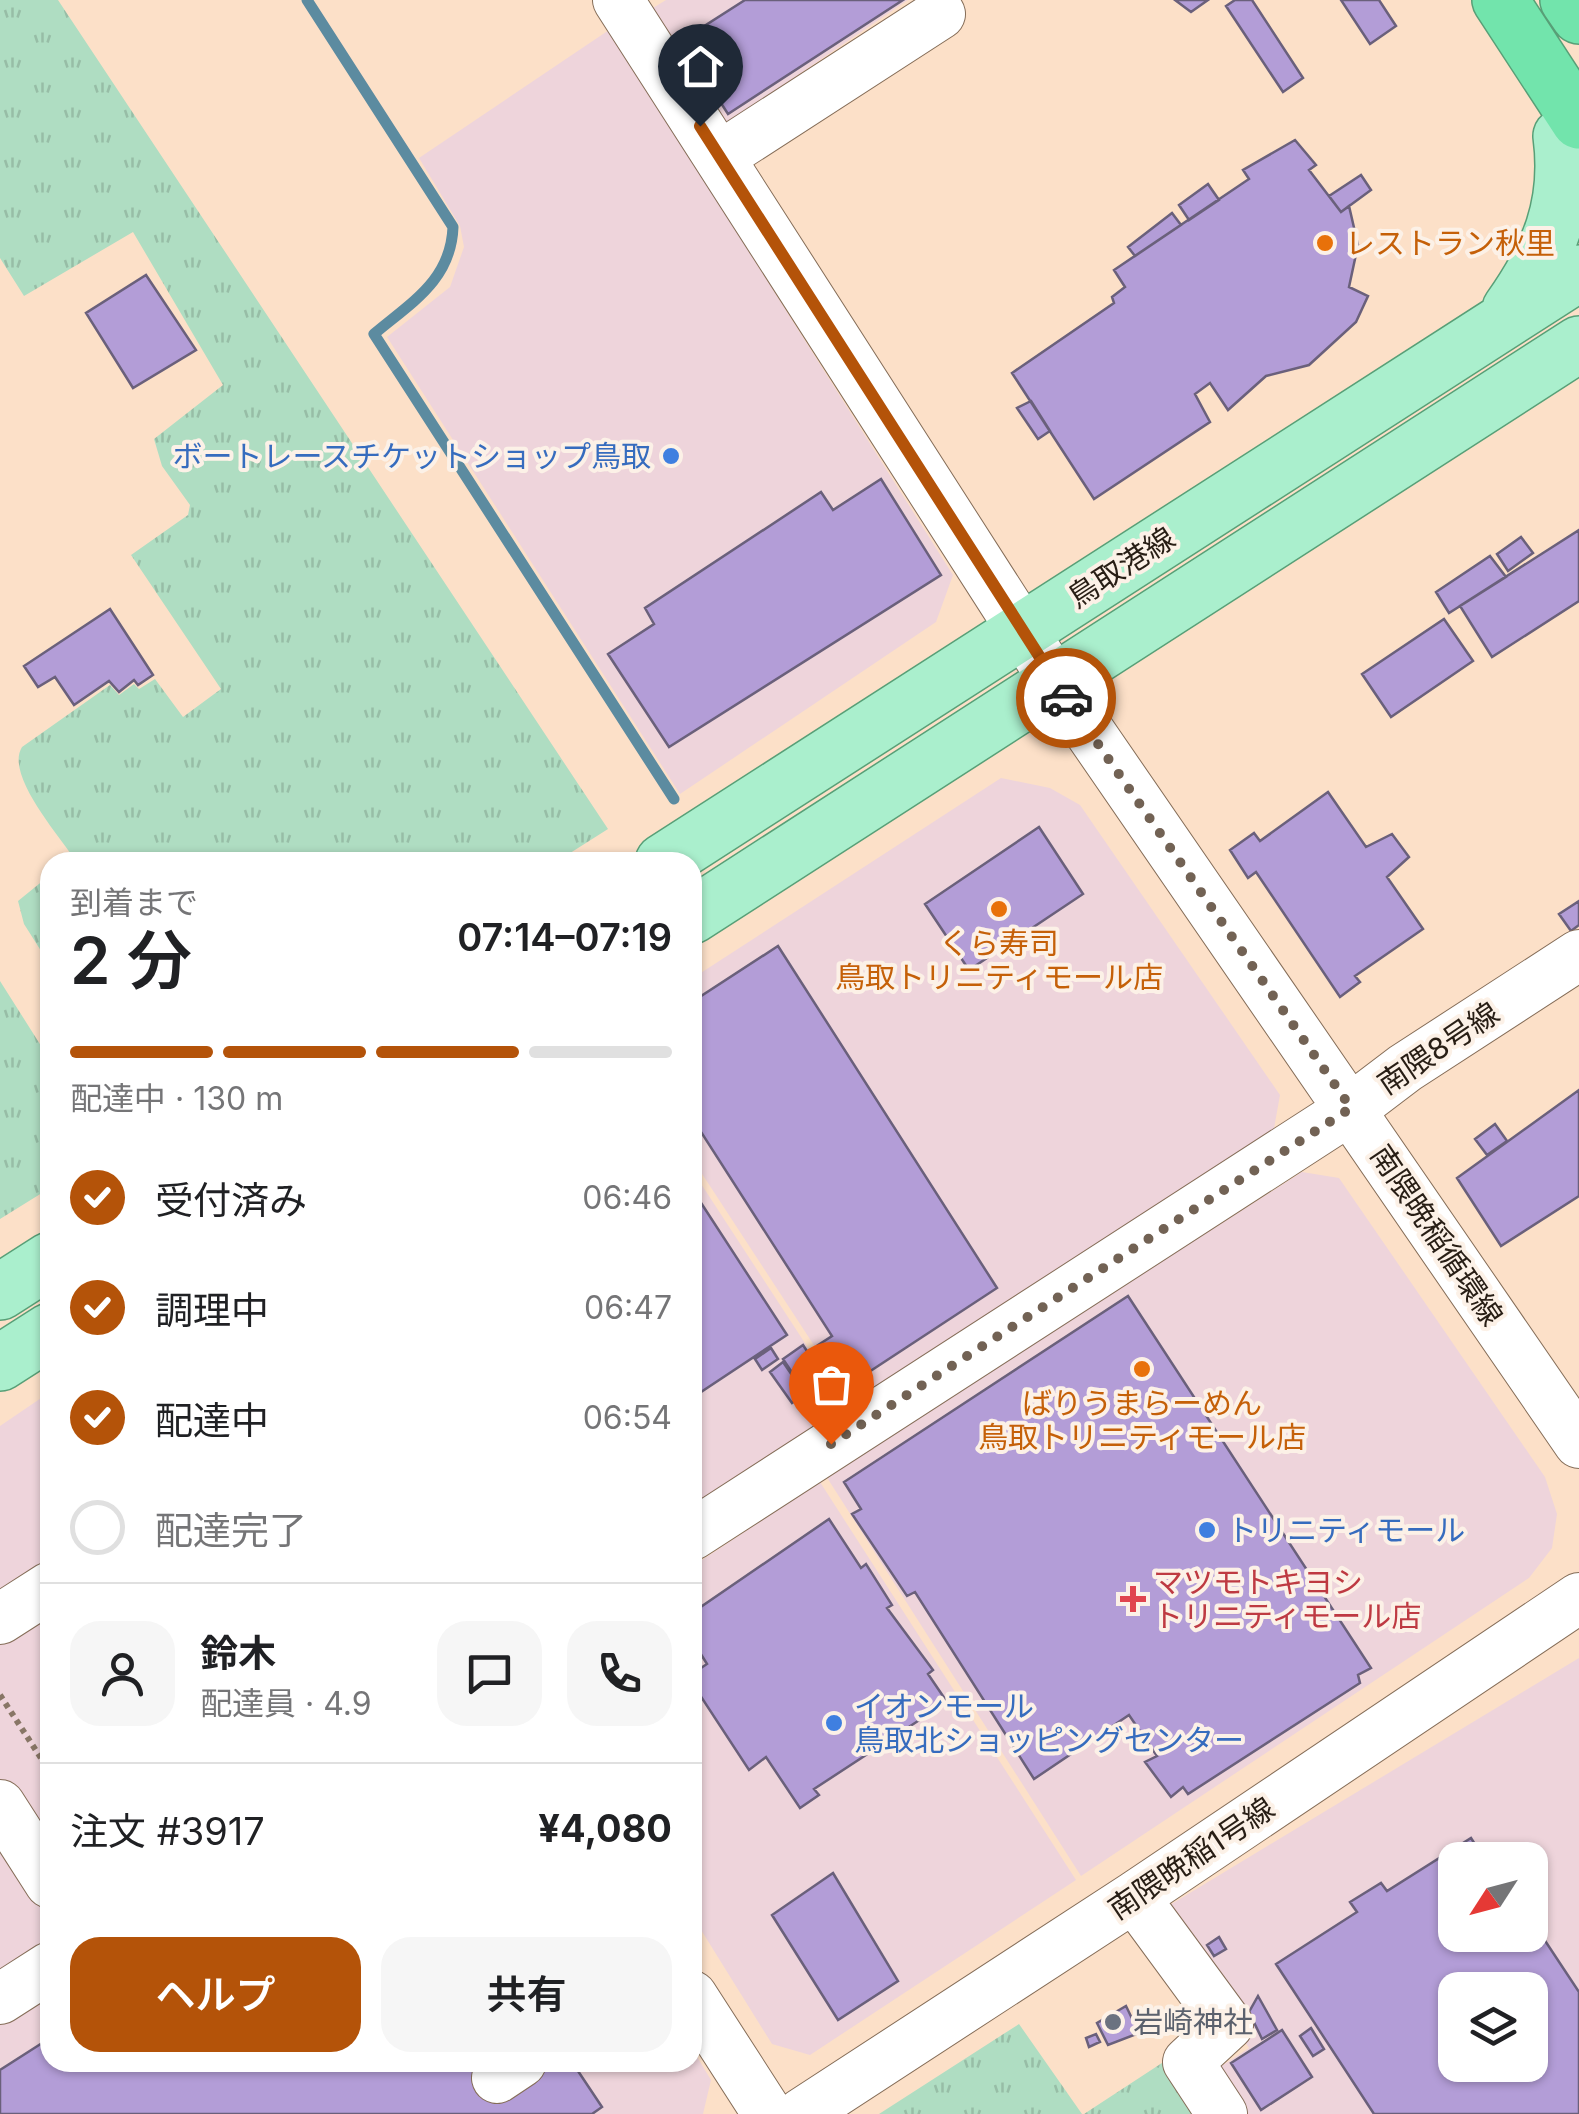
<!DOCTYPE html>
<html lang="ja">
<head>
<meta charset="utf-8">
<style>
  :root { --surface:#fff; --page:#f6f6f6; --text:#202124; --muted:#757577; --line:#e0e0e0; --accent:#b45309 }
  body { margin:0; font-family:Inter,"Noto Sans JP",sans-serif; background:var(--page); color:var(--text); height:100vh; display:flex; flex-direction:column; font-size:38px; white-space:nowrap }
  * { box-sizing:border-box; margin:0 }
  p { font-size:32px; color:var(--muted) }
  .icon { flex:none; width:55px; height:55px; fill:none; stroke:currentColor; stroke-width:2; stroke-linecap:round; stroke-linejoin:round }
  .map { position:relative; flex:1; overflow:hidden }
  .panel { position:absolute; left:40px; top:852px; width:662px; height:1220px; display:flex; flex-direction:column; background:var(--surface); border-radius:30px; box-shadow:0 2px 8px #0004 }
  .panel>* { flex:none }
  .needle { width:65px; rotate:234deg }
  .fabs { position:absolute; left:1438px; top:1842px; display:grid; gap:20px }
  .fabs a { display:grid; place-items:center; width:110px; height:110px; border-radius:20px; background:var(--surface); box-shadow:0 2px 8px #0004; font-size:50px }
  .pin { position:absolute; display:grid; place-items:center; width:85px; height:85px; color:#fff; margin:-102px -42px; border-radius:50% 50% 50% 0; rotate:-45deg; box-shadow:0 0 10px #0007 }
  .pin .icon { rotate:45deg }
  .courier { position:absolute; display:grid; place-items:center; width:100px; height:100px; margin:-50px; border:8px solid #b45309; border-radius:50%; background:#fff; color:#222; box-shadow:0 2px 12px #0007 }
  .headline em { font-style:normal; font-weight:600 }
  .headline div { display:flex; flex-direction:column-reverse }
  .headline { display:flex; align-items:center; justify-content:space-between; height:170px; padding:0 30px }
  h1 { font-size:65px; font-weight:600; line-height:75px }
  .bar { display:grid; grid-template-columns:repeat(4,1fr); gap:15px 10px; align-content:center; height:120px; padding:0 30px }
  .bar i { height:12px; border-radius:8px; background:var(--line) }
  .bar .current { background:var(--accent) }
  .bar p { grid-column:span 4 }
  .line { display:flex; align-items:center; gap:25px; padding:0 30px; border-top:2px solid var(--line) }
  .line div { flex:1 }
  .round { display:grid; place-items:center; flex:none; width:105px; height:105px; border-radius:30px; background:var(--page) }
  ol { padding:0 30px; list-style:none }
  li { display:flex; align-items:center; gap:30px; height:110px }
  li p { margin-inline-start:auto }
  li .icon { padding:10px; border-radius:50%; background:var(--accent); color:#fff; stroke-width:4 }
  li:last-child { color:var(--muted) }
  li i { width:55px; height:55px; border:5px solid var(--line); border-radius:50% }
  .cta { display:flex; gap:20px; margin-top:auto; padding:20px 30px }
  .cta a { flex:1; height:115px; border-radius:30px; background:var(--accent); color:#fff; font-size:40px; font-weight:600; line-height:115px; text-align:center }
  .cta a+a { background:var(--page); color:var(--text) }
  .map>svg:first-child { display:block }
</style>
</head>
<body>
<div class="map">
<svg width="1579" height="2114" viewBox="0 0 1579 2114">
  <defs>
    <pattern id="grass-tufts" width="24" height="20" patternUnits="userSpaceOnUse" patternTransform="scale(2.5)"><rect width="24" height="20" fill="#afddc2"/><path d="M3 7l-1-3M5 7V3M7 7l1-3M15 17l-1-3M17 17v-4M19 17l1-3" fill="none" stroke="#97bda6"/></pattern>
  </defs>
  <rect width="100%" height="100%" fill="#fce0c8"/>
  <path fill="#eed4db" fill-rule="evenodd" d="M666,0H908L720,128L648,11Z
    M609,30L953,575L936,622L680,794L387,337L450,287L464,247L460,226L419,158Z
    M1001,778L1050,788L1080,805L1280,1095L1273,1134L851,1402L693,1160V978Z
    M692,1170L846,1406L692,1509Z
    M1302,1172L1339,1178L1545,1477L1557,1514L1552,1548L1529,1578L1081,1876L826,1476Z
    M50,1392V2062H692L693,2050L711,2080L703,2114H0V1426Z
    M820,1482L1076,1880L810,2055L772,2044L693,1917V1566Z
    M1579,1658V2114H1225L1202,2079L1249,2048L1160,1911ZM1455,1860H1530V1935H1455ZM1455,1990H1530V2065H1455Z"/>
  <path fill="url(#grass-tufts)" d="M0,0H58L608,829L556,862H67L73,857C57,833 5,774 22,747L110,685L119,695L134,684L139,689L155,679L183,717L221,689L131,555L188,515L190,505L162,466L154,439L223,385L133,232L24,296L0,258Z
    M50,875V965L24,924L18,901Z
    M0,981L50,1060V1188L0,1219Z
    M1019,2024L1082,2114H879Z
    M1165,2061L1198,2114H1084Z"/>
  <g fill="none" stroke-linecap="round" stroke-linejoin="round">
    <path stroke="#5c8ba0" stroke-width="11" d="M307,0L453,227C451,280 412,302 374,334L674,799"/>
  </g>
  <path fill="#b39dd7" stroke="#6a607b" stroke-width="2.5" fill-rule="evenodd" d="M745,0H903L728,114L681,41Z
    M1175,0H1208L1191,12Z
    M1235,0H1252L1303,78L1283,92L1226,6Z
    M1341,0H1379L1396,26L1370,44Z
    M1295,140L1316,165L1309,170L1341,212L1349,206L1358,245L1349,287L1368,296L1356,322L1309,365L1266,376L1228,410L1210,383L1195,394L1210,422L1094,499L1012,373L1114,303L1112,297L1125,287L1114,270L1249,179L1243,170Z
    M1361,175L1371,190L1341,212L1329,196Z
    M1208,184L1219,200L1189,220L1179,205Z
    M1172,213L1181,225L1135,256L1128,247Z
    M146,275L196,350L133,388L86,313Z
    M1031,401L1050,431L1038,439L1017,408Z
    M881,479L941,575L669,747L608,654L654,624L645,608L821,492L833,510Z
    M1579,530V601L1492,657L1460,606Z
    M1521,537L1533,553L1508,571L1497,554Z
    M1490,556L1506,577L1449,613L1436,592Z
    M110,609L153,675L138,685L134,680L119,692L109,681L74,705L55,677L38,687L24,666Z
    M1444,619L1473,661L1391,717L1362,674Z
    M1328,792L1366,847L1392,834L1409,857L1387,877L1423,929L1355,976L1360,982L1340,997L1256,872L1248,878L1230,850L1254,833L1260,841Z
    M1039,827L1083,894L969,970L925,904Z
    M1579,901V925L1571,931L1559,914Z
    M778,946L997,1288L846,1387L818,1345L832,1336L692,1118V1002Z
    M1579,1090V1196L1501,1246L1457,1178Z
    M1495,1124L1507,1141L1487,1155L1475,1139Z
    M692,1189L787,1335L701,1392L692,1379Z
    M1128,1296L1371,1668L1358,1675L1360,1683L1188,1794L1183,1787L1171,1797L1145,1762L1157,1756L1129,1715L1034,1779L915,1592L907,1596L852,1514L861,1509L844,1482Z
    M803,1345L827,1382L807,1395L783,1359Z
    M771,1348L778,1359L762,1370L755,1359Z
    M783,1362L805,1394L792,1403L770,1372Z
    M831,1388L837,1399L822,1409L814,1399Z
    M829,1519L861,1568L866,1564L892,1605L887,1608L933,1670L928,1674L947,1702L814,1789L819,1795L800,1808L766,1757L749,1770L692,1683V1674L707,1664L692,1640V1613Z
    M1471,1838L1485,1860H1455V1935H1530V1929L1536,1927L1579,1992V2114H1374L1276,1964L1357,1912L1350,1902L1381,1883L1387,1891ZM1455,1990H1530V2065H1455Z
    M833,1873L898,1981L838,2020L772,1915Z
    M1219,1937L1226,1949L1214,1956L1207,1945Z
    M1258,1996L1277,2030L1262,2039L1249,2012Z
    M1126,2006L1139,2033L1108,2045L1097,2023Z
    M1311,2028L1324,2049L1313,2056L1300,2036Z
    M1282,2030L1312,2077L1261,2110L1231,2063Z
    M1096,2034L1100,2042L1089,2047L1086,2038Z
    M50,2038V2062H584L576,2068L602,2107L592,2114H0V2070Z"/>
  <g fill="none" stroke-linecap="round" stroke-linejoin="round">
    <g stroke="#856d58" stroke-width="52">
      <path id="minor" d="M618,0L1056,683L1579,1443
        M719,157L940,14
        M692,1535L1351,1109L1405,1068L1579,955
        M0,1619L50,1587
        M0,1805L50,1883
        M1134,1897L1228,2025L1188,2062L1222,2114
        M692,1996L768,2114
        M0,1999L50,1967
        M497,2078L521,2062
        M801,2114L1134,1897L1579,1598"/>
    </g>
    <g stroke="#589f77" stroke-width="58">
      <path id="major" d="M1510,309C1549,254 1570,204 1561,136
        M663,862L1579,273
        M692,916L1579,344
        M0,1292L50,1260
        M0,1363L50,1331"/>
    </g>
    <g stroke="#589f77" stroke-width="58">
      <path id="highway" d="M1500,0L1579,121
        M1568,0L1579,16"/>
    </g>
    <path stroke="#887666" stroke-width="6" stroke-dasharray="5 5" stroke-linecap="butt" d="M0,1695L50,1772"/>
    <use href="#minor" stroke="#fff" stroke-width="50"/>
    <use href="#major" stroke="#aaefcd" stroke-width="55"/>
    <use href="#highway" stroke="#72e4ac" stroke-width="55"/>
  </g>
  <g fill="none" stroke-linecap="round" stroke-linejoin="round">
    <path stroke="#726254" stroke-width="10" stroke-dasharray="0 18" d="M831,1444L1351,1108L1066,698"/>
    <path stroke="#b45309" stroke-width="12" d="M700,126L1066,698"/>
  </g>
  <g fill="#e8710a" stroke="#fcf1e7" stroke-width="4">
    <circle cx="1325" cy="243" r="10"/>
    <circle cx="999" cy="909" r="10"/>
    <circle cx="1142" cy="1369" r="10"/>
  </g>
  <g fill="#3f7fe0" stroke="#fcf1e7" stroke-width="4">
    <circle cx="671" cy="456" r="10"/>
    <circle cx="1207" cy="1530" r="10"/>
    <circle cx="834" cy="1723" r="10"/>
  </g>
  <path fill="#e0444e" stroke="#fcf1e7" stroke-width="4" d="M1128 1584h10v10h10v10h-10v10h-10v-10h-10v-10h10z"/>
  <circle fill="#6b7280" stroke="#fcf1e7" stroke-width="4" cx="1113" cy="2022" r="10"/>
  <g text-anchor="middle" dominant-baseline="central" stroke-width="8" stroke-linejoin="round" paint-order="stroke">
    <g font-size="30" fill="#c56008" stroke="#fcf1e7">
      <text x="1345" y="243" text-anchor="start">レストラン秋里</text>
      <text x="999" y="943">くら寿司<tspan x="999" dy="34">鳥取トリニティモール店</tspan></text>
      <text x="1142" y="1403">ばりうまらーめん<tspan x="1142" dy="34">鳥取トリニティモール店</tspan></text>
    </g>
    <g font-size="30" fill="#366cbe" stroke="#fcf1e7" text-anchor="start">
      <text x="651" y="456" text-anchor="end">ボートレースチケットショップ鳥取</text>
      <text x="1227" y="1530">トリニティモール</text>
      <text x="854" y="1706">イオンモール<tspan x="854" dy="34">鳥取北ショッピングセンター</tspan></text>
    </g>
    <g font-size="30" fill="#281e15" stroke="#fcf1e7">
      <text transform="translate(1121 567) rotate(-33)">鳥取港線</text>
      <text transform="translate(1438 1048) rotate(-34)">南隈8号線</text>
      <text transform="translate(1437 1235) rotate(56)">南隈晩稲循環線</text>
      <text transform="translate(1191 1858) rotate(-34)">南隈晩稲1号線</text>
    </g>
    <g font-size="30" fill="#be3a42" stroke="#fcf1e7" text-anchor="start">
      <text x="1153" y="1582">マツモトキヨシ<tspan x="1153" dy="34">トリニティモール店</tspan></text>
    </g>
    <g font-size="30" fill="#5b616d" stroke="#fcf1e7" text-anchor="start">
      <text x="1133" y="2022">岩崎神社</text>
    </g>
  </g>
</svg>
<div class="fabs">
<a><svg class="needle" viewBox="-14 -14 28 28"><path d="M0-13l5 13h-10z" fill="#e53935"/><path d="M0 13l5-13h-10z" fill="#757577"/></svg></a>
<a><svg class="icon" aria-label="layers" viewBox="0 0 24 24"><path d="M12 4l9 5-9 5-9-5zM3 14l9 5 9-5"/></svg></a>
</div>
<div class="pin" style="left:831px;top:1444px;background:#ea580c"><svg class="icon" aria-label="bag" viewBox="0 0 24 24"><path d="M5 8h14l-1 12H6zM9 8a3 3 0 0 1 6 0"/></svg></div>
<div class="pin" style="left:700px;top:126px;background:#1f2937"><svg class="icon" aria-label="home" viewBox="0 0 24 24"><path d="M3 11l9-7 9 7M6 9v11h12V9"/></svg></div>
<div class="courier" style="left:1066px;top:698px"><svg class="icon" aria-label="car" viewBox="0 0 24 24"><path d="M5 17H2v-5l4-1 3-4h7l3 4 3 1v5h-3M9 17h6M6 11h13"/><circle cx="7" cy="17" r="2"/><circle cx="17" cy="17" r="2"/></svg></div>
<section class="panel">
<div class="headline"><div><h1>2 分</h1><p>到着まで</p></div><em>07:14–07:19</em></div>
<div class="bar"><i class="current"></i><i class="current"></i><i class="current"></i><i></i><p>配達中 · 130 m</p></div>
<ol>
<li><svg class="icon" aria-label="check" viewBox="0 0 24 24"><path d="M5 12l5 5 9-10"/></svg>受付済み<p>06:46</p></li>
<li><svg class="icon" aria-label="check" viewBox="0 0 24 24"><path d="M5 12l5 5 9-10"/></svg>調理中<p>06:47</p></li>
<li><svg class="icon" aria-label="check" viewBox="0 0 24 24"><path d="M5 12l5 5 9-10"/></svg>配達中<p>06:54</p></li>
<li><i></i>配達完了</li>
</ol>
<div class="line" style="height:180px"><a class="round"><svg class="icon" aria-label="person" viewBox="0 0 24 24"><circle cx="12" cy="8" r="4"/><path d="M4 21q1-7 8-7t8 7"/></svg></a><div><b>鈴木</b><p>配達員 · 4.9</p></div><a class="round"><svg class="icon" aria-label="chat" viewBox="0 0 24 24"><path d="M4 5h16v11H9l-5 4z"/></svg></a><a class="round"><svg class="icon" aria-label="phone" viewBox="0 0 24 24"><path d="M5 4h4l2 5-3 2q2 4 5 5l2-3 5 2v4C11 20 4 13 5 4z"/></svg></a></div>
<div class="line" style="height:130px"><div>注文 #3917</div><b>¥4,080</b></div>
<div class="cta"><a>ヘルプ</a><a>共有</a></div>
</section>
</div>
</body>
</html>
